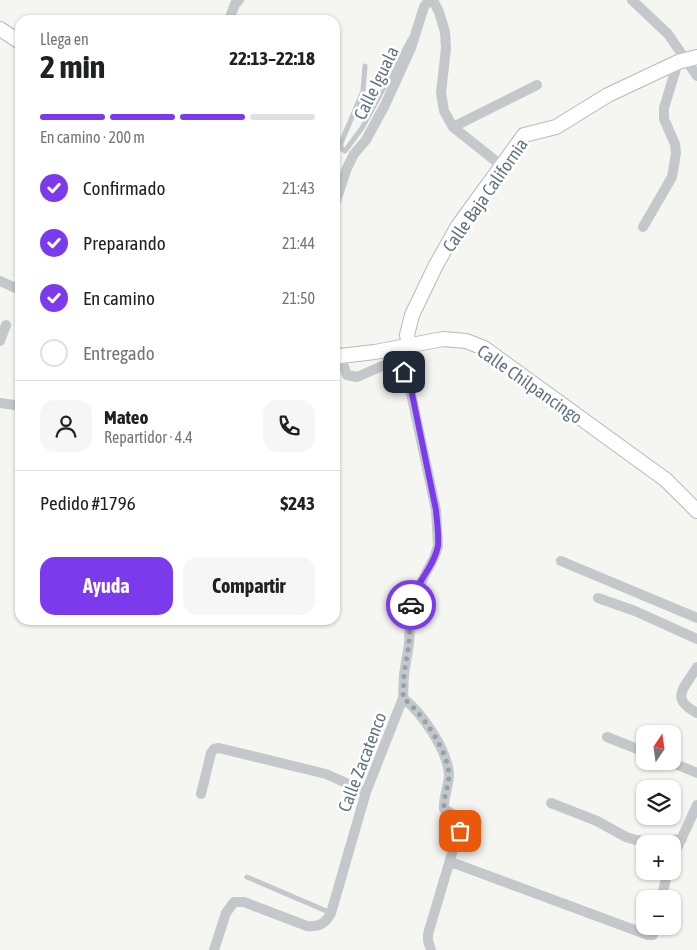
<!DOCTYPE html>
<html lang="es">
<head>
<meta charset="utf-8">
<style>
  :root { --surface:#fff; --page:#f6f6f6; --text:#202124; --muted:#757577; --line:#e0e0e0; --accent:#7c3aed }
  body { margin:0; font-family:"Asap Condensed",sans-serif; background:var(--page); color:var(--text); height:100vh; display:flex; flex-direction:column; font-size:19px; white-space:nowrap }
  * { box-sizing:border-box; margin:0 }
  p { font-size:16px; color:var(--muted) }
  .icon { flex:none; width:28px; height:28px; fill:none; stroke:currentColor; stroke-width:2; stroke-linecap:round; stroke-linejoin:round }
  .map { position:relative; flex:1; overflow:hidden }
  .drawer { position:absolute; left:15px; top:15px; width:325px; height:610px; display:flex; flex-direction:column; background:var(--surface); border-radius:15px; box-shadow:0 1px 4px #0004 }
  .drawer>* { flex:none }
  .needle { width:32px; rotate:13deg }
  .tools { position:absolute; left:636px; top:725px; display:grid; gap:10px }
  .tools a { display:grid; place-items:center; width:45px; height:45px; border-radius:10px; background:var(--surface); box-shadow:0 1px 4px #0004; font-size:25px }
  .pin { position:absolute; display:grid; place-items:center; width:42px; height:42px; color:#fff; margin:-21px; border-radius:10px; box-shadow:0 2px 8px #0006 }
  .courier { position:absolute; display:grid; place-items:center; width:50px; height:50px; margin:-25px; border:4px solid #7c3aed; border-radius:50%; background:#fff; color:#222; box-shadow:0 1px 6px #0007 }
  .summary em { font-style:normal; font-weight:700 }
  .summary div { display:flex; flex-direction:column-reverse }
  .summary { display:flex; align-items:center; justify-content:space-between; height:85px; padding:0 25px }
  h1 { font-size:32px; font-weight:700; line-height:38px }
  .bar { display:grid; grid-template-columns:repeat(4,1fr); gap:8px 5px; align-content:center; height:60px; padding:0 25px }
  .bar i { height:6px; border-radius:4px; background:var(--line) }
  .bar .selected { background:var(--accent) }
  .bar p { grid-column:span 4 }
  .line { display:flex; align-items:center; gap:12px; padding:0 25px; border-top:1px solid var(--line) }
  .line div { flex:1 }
  .round { display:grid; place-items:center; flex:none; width:52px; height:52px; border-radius:15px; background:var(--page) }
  ol { padding:0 25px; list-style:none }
  li { display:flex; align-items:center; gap:15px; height:55px }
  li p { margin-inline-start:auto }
  li .icon { padding:5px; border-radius:50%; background:var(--accent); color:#fff; stroke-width:4 }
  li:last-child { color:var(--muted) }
  li i { width:28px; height:28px; border:2px solid var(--line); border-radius:50% }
  .cta { display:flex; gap:10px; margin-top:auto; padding:10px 25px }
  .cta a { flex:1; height:58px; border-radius:15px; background:var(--accent); color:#fff; font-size:20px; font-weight:700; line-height:58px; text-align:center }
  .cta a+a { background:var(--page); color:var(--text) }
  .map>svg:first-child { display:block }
</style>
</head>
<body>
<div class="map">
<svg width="697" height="950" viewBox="0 0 697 950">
  <rect width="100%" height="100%" fill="#f5f5f1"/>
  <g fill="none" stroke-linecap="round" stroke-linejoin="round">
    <g stroke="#b4babe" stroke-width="16">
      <path id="secondary" d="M0,29L20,42
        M409,345L407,335L412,315L435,267L458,226L524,135L556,127L608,95L678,62L697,57
        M335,354L340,356L375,352L443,339L466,341L484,348L666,480L697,511"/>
    </g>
    <path stroke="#c4c8cb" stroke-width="5" d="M365,66L363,91L341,143V148L345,151L362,128L411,38
      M247,877L331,913"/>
    <path stroke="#c4c8cb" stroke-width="10" d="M433,0L439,12L445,32L446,48L441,93L444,111L453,127L502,166
      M632,0L668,34L697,76
      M229,20L235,4L239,0
      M453,127L537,85
      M335,204L347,168L354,154L366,140L385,105L411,48L424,7L429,0
      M643,227L672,177L676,153L675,144L664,119V108L678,62
      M0,281L20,290
      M0,341L6,325
      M0,403L20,406
      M561,561L697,618
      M598,598L635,611L697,639
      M697,667C684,689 669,698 697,713
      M403,698C422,713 447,749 449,774C449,786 443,797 444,809L460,818L461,823L428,934V941L431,950
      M607,737L645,752
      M668,761L697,773
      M201,794L211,753L214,749L219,748L326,774L366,792
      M551,803L597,821L626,837L636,840L651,842L682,839
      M672,859L697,805
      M451,862L648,935H653L656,926
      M661,899L668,871
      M214,950L226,913L234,902H244L307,926C319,927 325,924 331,913L366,792L403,698L404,674L409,644L411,601L434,558L438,546L436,510L409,384L404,372L395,365L382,366L357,377L347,375L340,356"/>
    <use href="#secondary" stroke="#fff" stroke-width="14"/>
  </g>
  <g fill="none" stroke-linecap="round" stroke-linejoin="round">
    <path stroke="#95a2aa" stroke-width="5" stroke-dasharray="0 9" d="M411,605L409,644L404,674L403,698C422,713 447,749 449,774C449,786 443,797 444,809L460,818V831"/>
    <path stroke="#7c3aed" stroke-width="6" d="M404,372L410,384L436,510C437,522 439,535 438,546C434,568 414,584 411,605"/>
  </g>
  <g text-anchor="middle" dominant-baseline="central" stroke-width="5" stroke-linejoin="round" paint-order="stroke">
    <g font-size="18" fill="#627584" stroke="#fff">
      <text transform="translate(376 83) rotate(-64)">Calle Iguala</text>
      <text transform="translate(485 195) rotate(-55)">Calle Baja California</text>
      <text transform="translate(530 384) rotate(35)">Calle Chilpancingo</text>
      <text transform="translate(362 762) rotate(-69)">Calle Zacatenco</text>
    </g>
  </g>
</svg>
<div class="tools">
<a><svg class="needle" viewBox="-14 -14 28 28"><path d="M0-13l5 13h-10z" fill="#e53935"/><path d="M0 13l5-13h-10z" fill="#757577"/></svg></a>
<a><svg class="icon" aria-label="layers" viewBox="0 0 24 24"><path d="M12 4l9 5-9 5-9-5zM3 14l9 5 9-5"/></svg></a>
<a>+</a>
<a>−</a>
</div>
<div class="pin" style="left:460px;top:831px;background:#ea580c"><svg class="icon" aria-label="bag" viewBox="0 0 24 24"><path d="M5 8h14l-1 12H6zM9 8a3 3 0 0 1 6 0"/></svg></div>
<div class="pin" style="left:404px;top:372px;background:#1f2937"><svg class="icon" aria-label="home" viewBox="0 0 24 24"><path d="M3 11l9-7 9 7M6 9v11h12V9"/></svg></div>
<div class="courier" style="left:411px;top:605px"><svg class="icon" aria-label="car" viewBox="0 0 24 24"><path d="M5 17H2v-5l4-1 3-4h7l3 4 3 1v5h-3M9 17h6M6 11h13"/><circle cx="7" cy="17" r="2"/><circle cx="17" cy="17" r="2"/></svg></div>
<section class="drawer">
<div class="summary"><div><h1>2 min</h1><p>Llega en</p></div><em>22:13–22:18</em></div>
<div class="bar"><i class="selected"></i><i class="selected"></i><i class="selected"></i><i></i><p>En camino · 200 m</p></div>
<ol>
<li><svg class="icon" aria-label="check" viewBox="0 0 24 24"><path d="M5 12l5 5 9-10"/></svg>Confirmado<p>21:43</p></li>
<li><svg class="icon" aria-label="check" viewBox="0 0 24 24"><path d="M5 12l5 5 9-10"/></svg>Preparando<p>21:44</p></li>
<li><svg class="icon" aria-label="check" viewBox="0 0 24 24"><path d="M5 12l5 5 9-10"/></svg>En camino<p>21:50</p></li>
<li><i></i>Entregado</li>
</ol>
<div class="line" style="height:90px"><a class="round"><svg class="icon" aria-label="person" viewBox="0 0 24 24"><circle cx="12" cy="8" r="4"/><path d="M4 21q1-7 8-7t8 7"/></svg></a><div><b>Mateo</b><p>Repartidor · 4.4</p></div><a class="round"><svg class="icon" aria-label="phone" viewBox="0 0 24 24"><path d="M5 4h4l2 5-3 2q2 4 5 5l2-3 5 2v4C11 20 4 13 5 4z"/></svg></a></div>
<div class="line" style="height:65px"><div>Pedido #1796</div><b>$243</b></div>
<div class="cta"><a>Ayuda</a><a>Compartir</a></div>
</section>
</div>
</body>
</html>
